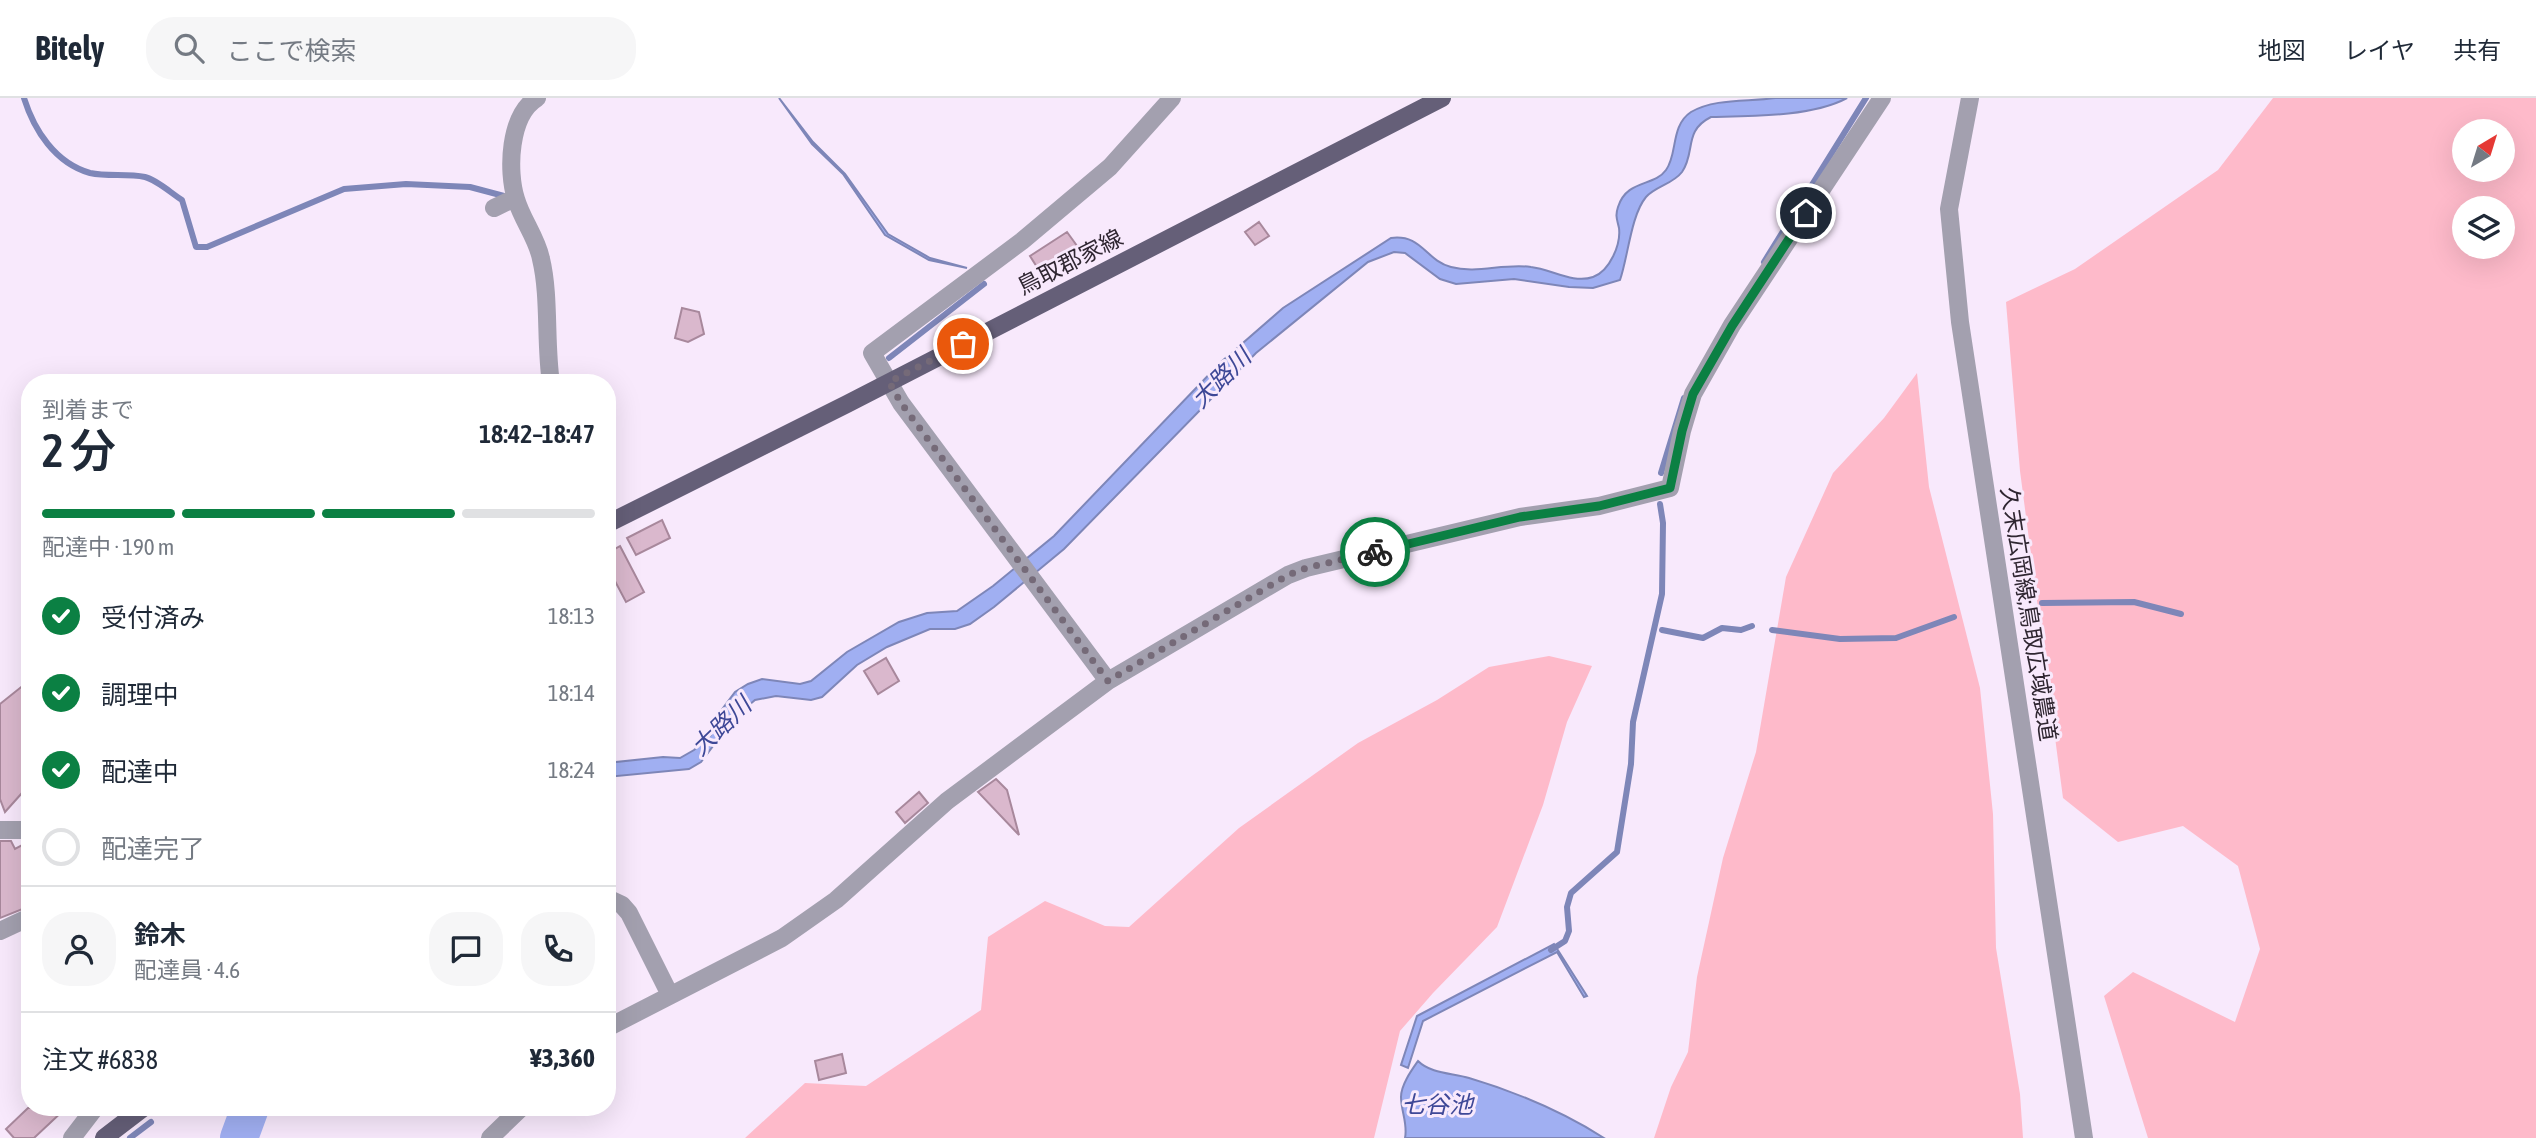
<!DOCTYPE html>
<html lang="ja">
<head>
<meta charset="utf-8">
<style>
  :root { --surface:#fff; --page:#f6f6f7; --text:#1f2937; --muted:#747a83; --line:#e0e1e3; --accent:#0b8043 }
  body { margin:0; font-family:"Asap Condensed","Noto Sans JP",sans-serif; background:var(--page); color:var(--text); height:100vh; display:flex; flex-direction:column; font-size:26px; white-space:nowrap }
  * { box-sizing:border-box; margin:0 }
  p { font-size:23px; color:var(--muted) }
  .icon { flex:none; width:38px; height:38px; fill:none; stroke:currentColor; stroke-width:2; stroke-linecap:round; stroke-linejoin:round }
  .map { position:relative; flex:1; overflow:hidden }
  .drawer { position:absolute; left:21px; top:276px; width:595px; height:742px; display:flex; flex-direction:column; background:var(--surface); border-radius:28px; box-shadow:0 7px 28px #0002 }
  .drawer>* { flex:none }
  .needle { width:46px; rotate:38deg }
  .tools { position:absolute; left:2452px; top:21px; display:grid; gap:14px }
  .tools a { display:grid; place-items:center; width:63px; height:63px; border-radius:50%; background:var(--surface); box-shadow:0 7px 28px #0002; font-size:35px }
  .pin { position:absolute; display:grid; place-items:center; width:60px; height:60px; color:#fff; margin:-30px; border:4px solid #fff; border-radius:50%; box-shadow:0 2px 7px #0007 }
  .courier { position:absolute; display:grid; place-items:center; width:70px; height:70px; margin:-35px; border:5px solid #0b8043; border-radius:50%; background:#fff; color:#222; box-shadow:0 2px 9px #0007 }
  .summary em { font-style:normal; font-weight:600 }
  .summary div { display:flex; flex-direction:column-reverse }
  .summary { display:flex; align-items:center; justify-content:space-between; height:119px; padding:0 21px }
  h1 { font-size:46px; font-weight:600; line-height:52px }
  .bar { display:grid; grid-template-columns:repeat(4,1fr); gap:10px 7px; align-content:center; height:84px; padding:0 21px }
  .bar i { height:9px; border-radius:5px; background:var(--line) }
  .bar .current { background:var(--accent) }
  .bar p { grid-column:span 4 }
  .line { display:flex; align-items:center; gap:18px; padding:0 21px; border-top:2px solid var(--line) }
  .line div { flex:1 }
  .round { display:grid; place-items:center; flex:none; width:74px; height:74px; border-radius:28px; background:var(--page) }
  ol { padding:0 21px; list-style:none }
  li { display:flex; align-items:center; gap:21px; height:77px }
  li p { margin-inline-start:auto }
  li .icon { padding:7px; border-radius:50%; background:var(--accent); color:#fff; stroke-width:4 }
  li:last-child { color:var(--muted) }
  li i { width:38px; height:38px; border:4px solid var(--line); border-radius:50% }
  header { display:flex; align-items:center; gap:42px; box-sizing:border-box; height:98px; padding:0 35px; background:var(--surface); border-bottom:2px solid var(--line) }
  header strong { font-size:33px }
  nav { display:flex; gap:38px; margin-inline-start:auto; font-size:24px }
  .search { width:490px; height:63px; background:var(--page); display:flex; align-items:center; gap:18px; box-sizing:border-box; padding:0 24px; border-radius:28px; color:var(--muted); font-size:26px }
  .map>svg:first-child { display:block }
</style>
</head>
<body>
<header>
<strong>Bitely</strong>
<div class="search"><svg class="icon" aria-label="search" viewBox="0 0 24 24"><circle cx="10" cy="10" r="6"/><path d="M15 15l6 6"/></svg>ここで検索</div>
<nav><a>地図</a><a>レイヤ</a><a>共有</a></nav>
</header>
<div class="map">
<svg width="2536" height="1040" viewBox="0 0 2536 1040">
  <rect width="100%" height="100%" fill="#f8e9fc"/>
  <path fill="#febaca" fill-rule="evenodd" d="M2273,0H2536V1040H2148L2104,898L2133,874L2235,924L2260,851L2238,768L2183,728L2118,744L2063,700L2020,373L2006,204L2075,171L2218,72ZM2464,33H2502V72H2464ZM2464,110H2502V149H2464Z
    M1917,275L1929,389L1980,590L1993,716L1996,850L2020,996L2023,1040H1654L1671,989L1688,954L1697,879L1723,760L1756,654L1786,479L1833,375L1884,320Z
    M1549,558L1592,568L1567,624L1543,707L1497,829L1433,895L1400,933L1374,1040H745L805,985L866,988L981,912L988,839L1045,803L1105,828L1129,829L1239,730L1358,645L1437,602L1489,569Z"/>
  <path fill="#a0aff2" stroke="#7e86b8" stroke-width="2" d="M779,0L813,44L845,76L888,136L930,160L967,170L929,162L885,137L843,76L812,46Z
    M1775,0H1847C1812,19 1750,18 1711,19C1683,33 1696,54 1682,74C1673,86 1656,88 1646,99C1631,117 1628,159 1620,182L1593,190L1569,189L1514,181L1456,186L1440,181L1405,155L1394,154L1368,164L1256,255L1064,451L994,509L970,526L955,531H930L887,549L857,567L822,599L811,602L776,598L755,602L735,619L701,664L689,671L607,679V665L663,659L680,660L694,652L711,637V626L735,594L748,586L762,581L800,586L811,583L847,554L899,524L927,515L957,513L993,488L1054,438L1221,264L1283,210L1391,140C1422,136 1425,162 1451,169C1477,176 1504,165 1531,169C1551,171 1573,186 1593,179C1610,173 1621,146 1619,130C1617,121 1615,118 1618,109C1627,81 1654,89 1666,72C1678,56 1670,28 1691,14C1715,0 1748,4 1775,0Z
    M1554,846L1587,898L1584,899L1557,854L1423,923L1408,970L1401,967L1417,918Z
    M1418,963C1431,976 1453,975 1469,980C1516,994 1563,1014 1604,1040H1405C1408,1026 1401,1013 1401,999C1401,987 1411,973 1418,963Z"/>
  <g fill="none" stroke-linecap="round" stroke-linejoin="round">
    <path stroke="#7e86b8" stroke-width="6" d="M24,0C34,32 55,65 90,75C108,79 127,75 145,79C157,82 171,95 182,102L196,149H207L344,91L406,86L470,89L504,98
      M1764,164L1866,0
      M889,260L984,186
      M1661,375L1684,300
      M2042,505L2134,504L2181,516
      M1662,532L1703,540L1722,530L1741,532L1752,528
      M1772,532L1840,541L1896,540L1954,519
      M1551,852L1565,843L1569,833L1567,809L1571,795L1617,754L1631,666L1633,624L1662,496L1663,425L1660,406
      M130,1040L151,1024"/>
    <path stroke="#a0aff2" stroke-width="38" d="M239,1040L250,1010"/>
  </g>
  <path fill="#dab8cd" stroke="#a8889c" stroke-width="2" d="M1259,124L1269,138L1255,147L1245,134Z
    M1067,134L1080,152L1042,177L1030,158Z
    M682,210L699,214L704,236L688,244L675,240Z
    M662,422L670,440L636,457L627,440Z
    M620,448L644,494L626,504L607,468V455Z
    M886,560L899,583L878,596L864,573Z
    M30,582V686L5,714L0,701V606Z
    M996,681L1007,692L1019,737L978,694Z
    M919,694L928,705L905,725L896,714Z
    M0,743H11L15,751L30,743V808L0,820Z
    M842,956L846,975L819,982L815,963Z
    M28,1010H66L34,1040H14L6,1031Z"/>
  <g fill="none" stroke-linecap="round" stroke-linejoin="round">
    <path stroke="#a3a0af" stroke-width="18" d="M537,0C509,17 507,73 516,101C522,122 537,140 541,161C550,198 545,246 551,285
      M1970,0L1949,111L1960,224L2084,1040
      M494,110L515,100
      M1108,583L901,305L872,255L1022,143L1110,69L1172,0
      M0,732H30
      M607,800L622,807L629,815L670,897
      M0,833L30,819
      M607,930L782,840L836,802L947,703L1108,583L1288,477L1306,470L1520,419L1599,408L1670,390L1682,333L1693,296L1732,227L1882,0
      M72,1040L95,1010
      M490,1040L521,1010"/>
    <path stroke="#655f78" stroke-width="18" d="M607,426L847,306L1442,0
      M104,1040L143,1010"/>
  </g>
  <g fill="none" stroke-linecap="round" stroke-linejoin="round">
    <path stroke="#756a78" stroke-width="7" stroke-dasharray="0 12.6" d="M963,246L889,284L901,305L1108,583L1288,477L1306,470L1375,454"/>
    <path stroke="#0b8043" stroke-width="9" d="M1375,454L1520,419L1599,408L1670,390L1682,333L1693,296L1732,228L1806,115"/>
  </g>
  <g text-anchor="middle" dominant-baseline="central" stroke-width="6" stroke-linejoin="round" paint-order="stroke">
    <g font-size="23" fill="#2f2631" stroke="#f8e9fc">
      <text transform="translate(1070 164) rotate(-27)">鳥取郡家線</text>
      <text transform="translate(2029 516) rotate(81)">久末広岡線;鳥取広域農道</text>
    </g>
    <g font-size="24" font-style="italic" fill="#3e4897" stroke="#f8e9fc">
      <text transform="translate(1221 280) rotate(-45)">大路川</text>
      <text transform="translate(721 628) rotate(-44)">大路川</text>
      <text x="1437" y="1006">七谷池</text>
    </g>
  </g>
</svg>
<div class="tools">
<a><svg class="needle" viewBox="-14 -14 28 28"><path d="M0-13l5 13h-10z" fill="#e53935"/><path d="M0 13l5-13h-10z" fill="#747a83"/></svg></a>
<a><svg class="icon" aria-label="layers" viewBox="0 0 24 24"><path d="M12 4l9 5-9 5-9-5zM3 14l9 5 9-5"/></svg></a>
</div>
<div class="pin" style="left:963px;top:246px;background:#ea580c"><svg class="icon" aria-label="bag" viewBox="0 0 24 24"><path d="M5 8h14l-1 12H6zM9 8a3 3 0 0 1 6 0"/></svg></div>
<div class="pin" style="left:1806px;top:115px;background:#1f2937"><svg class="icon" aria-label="home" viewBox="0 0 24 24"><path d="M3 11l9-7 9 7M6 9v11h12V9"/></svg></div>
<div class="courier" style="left:1375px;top:454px"><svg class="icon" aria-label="bike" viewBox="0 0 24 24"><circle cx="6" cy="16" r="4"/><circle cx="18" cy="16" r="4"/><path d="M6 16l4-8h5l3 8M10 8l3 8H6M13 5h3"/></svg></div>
<section class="drawer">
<div class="summary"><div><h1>2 分</h1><p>到着まで</p></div><em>18:42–18:47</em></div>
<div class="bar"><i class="current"></i><i class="current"></i><i class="current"></i><i></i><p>配達中 · 190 m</p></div>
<ol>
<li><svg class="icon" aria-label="check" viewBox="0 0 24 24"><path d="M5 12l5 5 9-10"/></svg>受付済み<p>18:13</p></li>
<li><svg class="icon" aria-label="check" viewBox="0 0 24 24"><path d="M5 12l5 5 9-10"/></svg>調理中<p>18:14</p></li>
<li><svg class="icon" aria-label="check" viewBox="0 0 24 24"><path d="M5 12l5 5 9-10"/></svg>配達中<p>18:24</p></li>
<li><i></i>配達完了</li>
</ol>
<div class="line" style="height:126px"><a class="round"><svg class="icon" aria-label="person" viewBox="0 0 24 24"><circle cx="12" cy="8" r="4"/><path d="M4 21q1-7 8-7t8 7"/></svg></a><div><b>鈴木</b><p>配達員 · 4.6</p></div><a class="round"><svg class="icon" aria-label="chat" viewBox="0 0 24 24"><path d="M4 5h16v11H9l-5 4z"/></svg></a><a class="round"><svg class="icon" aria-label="phone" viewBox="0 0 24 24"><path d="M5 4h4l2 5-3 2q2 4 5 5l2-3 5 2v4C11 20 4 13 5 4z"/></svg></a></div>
<div class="line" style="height:91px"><div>注文 #6838</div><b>¥3,360</b></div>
</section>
</div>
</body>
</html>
